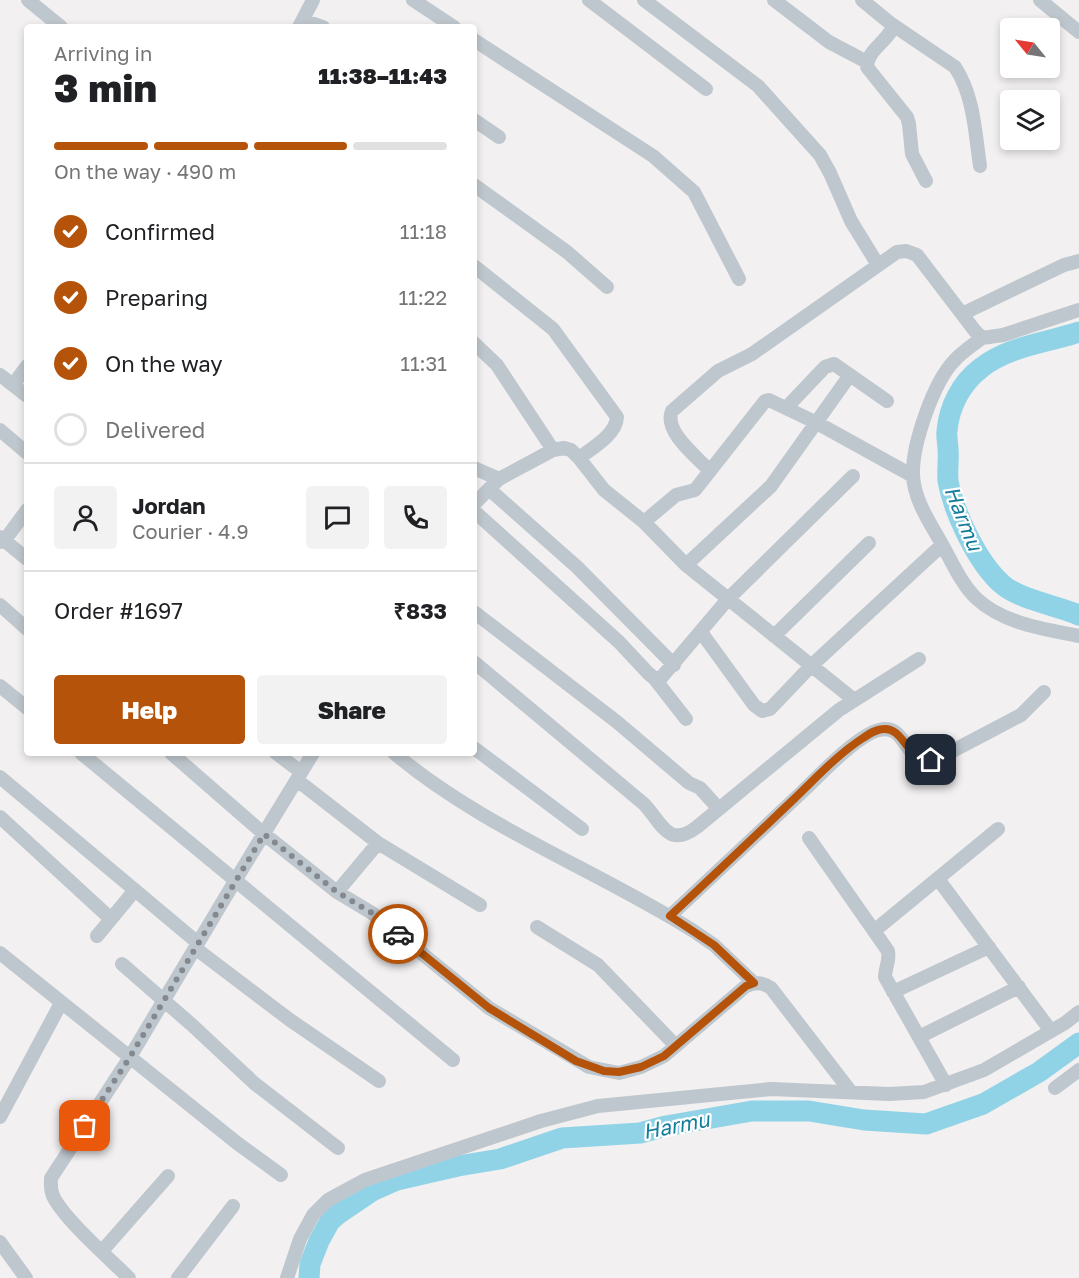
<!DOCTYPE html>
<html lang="en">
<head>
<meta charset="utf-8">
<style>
  :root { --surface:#fff; --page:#f2f2f2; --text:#202124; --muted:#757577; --line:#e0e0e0; --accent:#b45309 }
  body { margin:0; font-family:"Golos Text",sans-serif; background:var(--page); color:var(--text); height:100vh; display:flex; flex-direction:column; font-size:22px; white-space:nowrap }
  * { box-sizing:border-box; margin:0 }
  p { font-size:20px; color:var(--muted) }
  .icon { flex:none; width:33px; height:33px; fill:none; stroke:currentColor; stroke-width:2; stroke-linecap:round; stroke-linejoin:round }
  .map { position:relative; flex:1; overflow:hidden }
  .panel { position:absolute; left:24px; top:24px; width:453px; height:732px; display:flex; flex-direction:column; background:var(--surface); border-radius:6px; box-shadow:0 3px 9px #0003 }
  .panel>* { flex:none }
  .needle { width:39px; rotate:300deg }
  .controls { position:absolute; left:1000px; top:18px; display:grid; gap:12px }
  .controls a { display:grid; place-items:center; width:60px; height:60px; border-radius:6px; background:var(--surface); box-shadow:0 3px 9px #0003; font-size:30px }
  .pin { position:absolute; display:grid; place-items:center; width:51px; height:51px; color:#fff; margin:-26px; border-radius:12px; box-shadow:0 3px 9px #0006 }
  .courier { position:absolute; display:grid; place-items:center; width:60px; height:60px; margin:-30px; border:4px solid #b45309; border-radius:50%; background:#fff; color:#222; box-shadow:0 2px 8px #0007 }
  .summary em { font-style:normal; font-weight:800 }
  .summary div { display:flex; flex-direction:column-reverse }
  .summary { display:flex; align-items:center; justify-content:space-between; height:102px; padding:0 30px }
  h1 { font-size:39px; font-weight:800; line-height:45px }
  .bar { display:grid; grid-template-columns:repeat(4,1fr); gap:9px 6px; align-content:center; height:72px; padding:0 30px }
  .bar i { height:8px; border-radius:4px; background:var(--line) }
  .bar .selected { background:var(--accent) }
  .bar p { grid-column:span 4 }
  .line { display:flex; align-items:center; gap:15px; padding:0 30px; border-top:2px solid var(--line) }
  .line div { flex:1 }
  .round { display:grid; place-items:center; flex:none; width:63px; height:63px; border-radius:6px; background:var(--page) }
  ol { padding:0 30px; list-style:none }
  li { display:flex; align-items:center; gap:18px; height:66px }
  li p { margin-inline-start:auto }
  li .icon { padding:6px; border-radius:50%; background:var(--accent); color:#fff; stroke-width:4 }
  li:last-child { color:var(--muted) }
  li i { width:33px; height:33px; border:3px solid var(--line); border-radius:50% }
  .action { display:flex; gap:12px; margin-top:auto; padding:12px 30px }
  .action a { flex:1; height:69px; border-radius:6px; background:var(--accent); color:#fff; font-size:24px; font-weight:800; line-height:69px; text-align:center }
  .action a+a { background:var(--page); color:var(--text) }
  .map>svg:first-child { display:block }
</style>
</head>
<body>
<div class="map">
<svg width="1079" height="1278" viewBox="0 0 1079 1278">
  <rect width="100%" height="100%" fill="#f2f0f0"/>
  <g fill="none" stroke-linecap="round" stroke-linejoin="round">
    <path stroke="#90d3e7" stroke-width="21" d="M1079,332C1046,343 1009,346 981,368C961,383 949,407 947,431C946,436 948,443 948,449C949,459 947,470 948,481C954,513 978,564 1003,585C1019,599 1058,606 1079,615
      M309,1278L310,1264L319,1241L330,1221L338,1214L372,1191L397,1180L458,1166L500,1159L562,1138L640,1133L666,1126L752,1111H809L864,1120L926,1124L983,1104L1039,1072L1079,1043"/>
    <path stroke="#bfc7ce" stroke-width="14" d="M28,0L61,27
      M413,0L454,27
      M589,0L706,89
      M644,0L758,86L820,155L830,173L851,221L878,265
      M774,0L829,42L867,62
      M862,0L890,23L892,29C885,43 867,51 867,67L907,117L909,124L912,154L926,181
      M1040,0L1079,32
      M303,20L323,27
      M890,23L955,67C974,96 975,132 980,166
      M299,27L313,0
      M474,40L653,156L694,192L739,279
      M474,120L499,137
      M474,185L567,252L607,287
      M474,266L553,329L617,417C616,435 592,448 579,458L571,450L564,448L553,450L499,479L474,504
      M962,314L1064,265L1079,261
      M982,338C973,345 962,352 954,361C933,383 912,445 913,475C914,501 931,524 943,546C953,564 962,585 977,599C1004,624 1045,629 1079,636
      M474,343L497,365L553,450
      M0,375L27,396
      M13,385L27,366
      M786,408L825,367L834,364L887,401
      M0,430L27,453
      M579,458L604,490L644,522L686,565L853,699
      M474,468L499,479
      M710,471C697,457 663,431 672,411L718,371L752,354L897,252L906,251L917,255L975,331L982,338L1003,335L1079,310
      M490,490L577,567L674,665
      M474,511L619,642L648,673L654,678H661L728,599L853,476
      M644,522L676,495L695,490L765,401L769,400L817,423L913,476
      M0,537L27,559
      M0,542L4,541L27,510
      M686,565L771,486L850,375
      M0,605L27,629
      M474,612L617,722L689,783L700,788L719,809
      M701,632L754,705L762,711L770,709L811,666L942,545
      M774,636L869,543
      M474,662L644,804C662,823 668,849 697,827L839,710L919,659
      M654,678L686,719
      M0,686L27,708
      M474,748L582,829
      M81,753L453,1060
      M171,753L264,834L337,892L372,913L489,1008L589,1067L619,1073L641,1067L664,1056L746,986C756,982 762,982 771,988L851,1092
      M276,753L301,772
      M394,753C482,827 594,869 692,930L714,945L754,983
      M0,777L198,943
      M297,780L378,843L480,905
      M0,817L111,919
      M809,838L888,951C890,961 885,968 885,977L946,1085
      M938,879L1051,1031
      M337,892L378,843
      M670,916C714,875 757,834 801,793C818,777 857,735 879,730C910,722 900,771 943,756L1021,715L1044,692
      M537,927L598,965L676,1046
      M874,931L998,829
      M97,936L135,890
      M195,948L290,1020L379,1081
      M0,953L237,1143L281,1175
      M122,964L192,1025L254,1083L338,1148
      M893,992L989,947
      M919,1037L1019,987
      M1055,1088L1079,1070
      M0,1117L61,1003
      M0,1242L26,1278
      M102,1251L168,1176
      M129,1278C109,1258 64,1219 53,1196C50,1189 51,1185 51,1178L130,1057L235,881L313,753
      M178,1278L233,1206
      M287,1278L300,1239L313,1215L328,1200L365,1180L541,1121L598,1106L771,1089L889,1094L924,1092L984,1070L1065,1023L1079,1012"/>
  </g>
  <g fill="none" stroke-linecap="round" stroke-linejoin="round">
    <path stroke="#848990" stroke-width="6" stroke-dasharray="0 10.8" d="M85,1126L130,1057L264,834L337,892L372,913L398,934"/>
    <path stroke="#b45309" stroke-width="8" d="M398,934L489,1008L576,1061L604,1071L619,1072L641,1067L664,1056L746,986L754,983L714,945L670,916C712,877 753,838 794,799C816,778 838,754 863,738C869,734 876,729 884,729C904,728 905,758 931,760"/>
  </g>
  <g text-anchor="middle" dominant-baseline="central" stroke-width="4.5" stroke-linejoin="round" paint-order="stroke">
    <g font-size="21" font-style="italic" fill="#147c9c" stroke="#fff">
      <text transform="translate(964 518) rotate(68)">Harmu</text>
      <text transform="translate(676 1125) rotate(-11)">Harmu</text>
    </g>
  </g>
</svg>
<div class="controls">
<a><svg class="needle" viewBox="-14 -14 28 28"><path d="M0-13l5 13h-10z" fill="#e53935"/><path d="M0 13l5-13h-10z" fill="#757577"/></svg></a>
<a><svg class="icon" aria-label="layers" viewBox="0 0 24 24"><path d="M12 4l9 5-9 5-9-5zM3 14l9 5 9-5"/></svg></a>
</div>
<div class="pin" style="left:85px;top:1126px;background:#ea580c"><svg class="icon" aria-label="bag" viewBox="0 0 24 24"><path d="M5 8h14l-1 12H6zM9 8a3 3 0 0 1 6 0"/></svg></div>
<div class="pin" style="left:931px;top:760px;background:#1f2937"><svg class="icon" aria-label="home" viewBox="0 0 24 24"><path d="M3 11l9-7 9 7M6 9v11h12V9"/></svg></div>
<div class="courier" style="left:398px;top:934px"><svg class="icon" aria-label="car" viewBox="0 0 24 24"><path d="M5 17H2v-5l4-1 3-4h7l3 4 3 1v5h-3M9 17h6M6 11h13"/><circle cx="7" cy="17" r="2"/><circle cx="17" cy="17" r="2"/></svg></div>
<section class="panel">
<div class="summary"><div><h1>3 min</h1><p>Arriving in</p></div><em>11:38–11:43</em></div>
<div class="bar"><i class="selected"></i><i class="selected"></i><i class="selected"></i><i></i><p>On the way · 490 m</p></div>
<ol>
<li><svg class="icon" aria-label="check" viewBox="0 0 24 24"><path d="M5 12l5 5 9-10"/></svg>Confirmed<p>11:18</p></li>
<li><svg class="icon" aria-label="check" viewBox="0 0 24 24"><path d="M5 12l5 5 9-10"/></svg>Preparing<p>11:22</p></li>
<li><svg class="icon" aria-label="check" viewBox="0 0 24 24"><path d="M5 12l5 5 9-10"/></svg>On the way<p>11:31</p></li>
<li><i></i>Delivered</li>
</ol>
<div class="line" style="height:108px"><a class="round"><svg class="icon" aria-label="person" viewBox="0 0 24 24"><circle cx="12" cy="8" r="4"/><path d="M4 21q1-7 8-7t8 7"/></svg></a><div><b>Jordan</b><p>Courier · 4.9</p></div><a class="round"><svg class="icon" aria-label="chat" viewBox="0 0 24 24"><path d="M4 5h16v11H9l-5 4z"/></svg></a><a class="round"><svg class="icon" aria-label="phone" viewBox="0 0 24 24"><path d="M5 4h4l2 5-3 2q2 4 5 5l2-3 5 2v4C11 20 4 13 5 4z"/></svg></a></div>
<div class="line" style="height:78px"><div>Order #1697</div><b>₹833</b></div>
<div class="action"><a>Help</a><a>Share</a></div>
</section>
</div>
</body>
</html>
